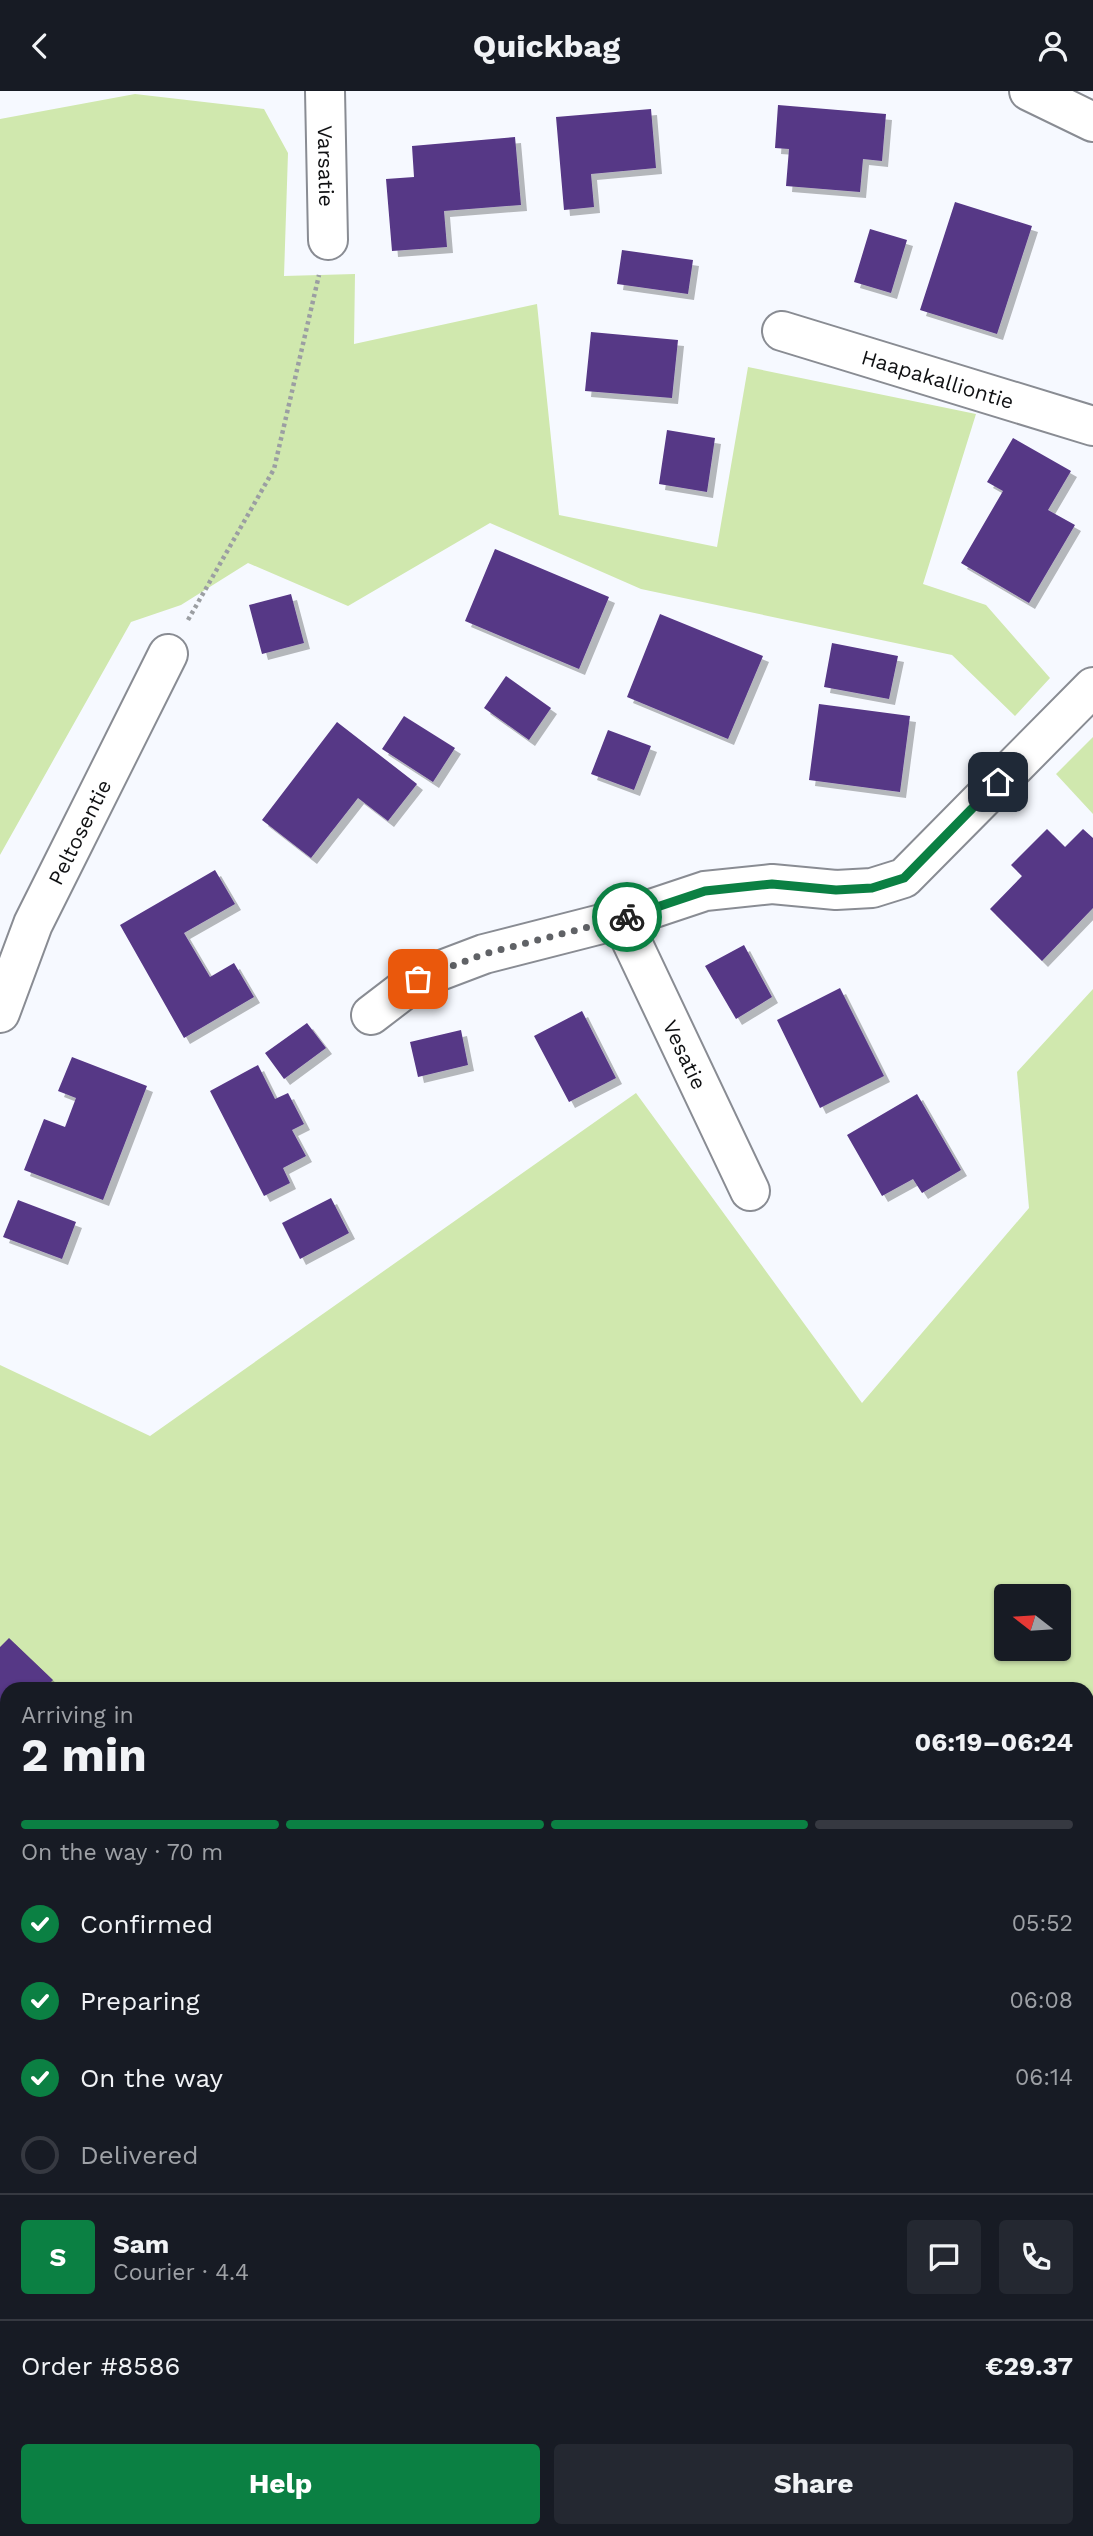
<!DOCTYPE html>
<html lang="en">
<head>
<meta charset="utf-8">
<style>
  :root { --surface:#171b24; --page:#242831; --text:#f1f3f6; --muted:#9ea1a6; --line:#363941; --accent:#0b8043 }
  body { margin:0; font-family:"Work Sans",sans-serif; background:var(--page); color:var(--text); height:100vh; display:flex; flex-direction:column; font-size:26px; white-space:nowrap }
  * { box-sizing:border-box; margin:0 }
  p { font-size:23px; color:var(--muted) }
  .icon { flex:none; width:38px; height:38px; fill:none; stroke:currentColor; stroke-width:2; stroke-linecap:round; stroke-linejoin:round }
  .map { position:relative; flex:1; overflow:hidden }
  .details { position:absolute; left:0px; top:1591px; width:1094px; height:856px; display:flex; flex-direction:column; background:var(--surface); border-radius:21px 21px 0 0; box-shadow:0 2px 5px #0004 }
  .details>* { flex:none }
  .needle { width:46px; rotate:287deg }
  .fabs { position:absolute; left:994px; top:1493px; display:grid; gap:14px }
  .fabs a { display:grid; place-items:center; width:77px; height:77px; border-radius:7px; background:var(--surface); box-shadow:0 2px 5px #0004; font-size:35px }
  .pin { position:absolute; display:grid; place-items:center; width:60px; height:60px; color:#fff; margin:-30px; border-radius:14px; box-shadow:0 4px 10px #0006 }
  .courier { position:absolute; display:grid; place-items:center; width:70px; height:70px; margin:-35px; border:5px solid #0b8043; border-radius:50%; background:#fff; color:#222; box-shadow:0 2px 9px #0007 }
  .headline em { font-style:normal; font-weight:700 }
  .headline div { display:flex; flex-direction:column-reverse }
  .headline { display:flex; align-items:center; justify-content:space-between; height:119px; padding:0 21px }
  h1 { font-size:46px; font-weight:700; line-height:52px }
  .bar { display:grid; grid-template-columns:repeat(4,1fr); gap:10px 7px; align-content:center; height:84px; padding:0 21px }
  .bar i { height:9px; border-radius:5px; background:var(--line) }
  .bar .current { background:var(--accent) }
  .bar p { grid-column:span 4 }
  .line { display:flex; align-items:center; gap:18px; padding:0 21px; border-top:2px solid var(--line) }
  .line div { flex:1 }
  .round { display:grid; place-items:center; flex:none; width:74px; height:74px; border-radius:7px; background:var(--page) }
  ol { padding:0 21px; list-style:none }
  li { display:flex; align-items:center; gap:21px; height:77px }
  li p { margin-inline-start:auto }
  li .icon { padding:7px; border-radius:50%; background:var(--accent); color:#fff; stroke-width:4 }
  li:last-child { color:var(--muted) }
  li i { width:38px; height:38px; border:4px solid var(--line); border-radius:50% }
  .button { display:flex; gap:14px; margin-top:auto; padding:14px 21px }
  .button a { flex:1; height:80px; border-radius:7px; background:var(--accent); color:#fff; font-size:28px; font-weight:700; line-height:80px; text-align:center }
  .button a+a { background:var(--page); color:var(--text) }
  header { display:flex; justify-content:space-between; align-items:center; height:91px; padding:0 21px; background:var(--surface); font-size:32px; font-weight:700 }
  .map>svg:first-child { display:block }
</style>
</head>
<body>
<header><svg class="icon" aria-label="back" viewBox="0 0 24 24"><path d="M15 5l-7 7 7 7"/></svg>Quickbag<svg class="icon" aria-label="person" viewBox="0 0 24 24"><circle cx="12" cy="8" r="4"/><path d="M4 21q1-7 8-7t8 7"/></svg></header>
<div class="map">
<svg width="1093" height="2445" viewBox="0 0 1093 2445">
  <defs>
    <filter id="shadow"><feDropShadow dx="6" dy="6" stdDeviation="0" flood-color="#0004"/></filter>
  </defs>
  <rect width="100%" height="100%" fill="#f6f9ff"/>
  <path fill="#d0e8ae" fill-rule="evenodd" d="M135,3L264,18L288,62L284,185L355,183L354,253L537,213L559,424L717,456L748,276L976,323L923,493L986,514L1050,587L1015,625L952,564L641,498L490,432L348,515L248,472L181,514L131,531L0,764V28Z
    M1093,646V723L1056,683Z
    M1093,898V1657L1087,1662V1598H7V2440H1087V1690L1093,1693V2445H0V1274L150,1345L636,1002L862,1312L1029,1117L1017,981ZM1006,1505H1059V1558H1006Z"/>
  <g fill="none" stroke-linecap="round" stroke-linejoin="round">
    <path stroke="#43dcf8" stroke-width="12" d="M1087,1662L1093,1657
      M191,2445L192,2440"/>
  </g>
  <path fill="#573786" filter="url(#shadow)" d="M778,14L886,23L882,70L863,68L860,101L786,95L789,58L775,57Z
    M651,18L656,77L591,83L594,116L564,119L556,26Z
    M515,46L521,114L444,120L447,156L392,160L386,88L414,86L412,55Z
    M955,111L1032,135L997,243L920,219Z
    M870,138L907,149L891,202L854,191Z
    M622,159L693,169L688,203L617,193Z
    M591,241L678,249L672,307L585,300Z
    M667,339L715,347L707,401L659,393Z
    M1013,347L1071,380L1048,419L1075,434L1029,512L961,472L1003,400L987,391Z
    M495,458L609,506L579,578L465,530Z
    M291,503L304,552L262,563L249,514Z
    M660,523L763,565L728,648L627,606Z
    M832,552L898,565L889,608L824,596Z
    M506,585L551,617L529,649L484,617Z
    M819,613L910,625L900,701L809,689Z
    M404,625L455,657L433,691L382,658Z
    M337,631L417,693L388,730L358,707L311,767L262,729Z
    M608,639L651,655L634,699L591,683Z
    M1047,738L1065,756L1083,738L1093,747V817L1042,870L990,818L1022,785L1011,774Z
    M215,779L235,813L184,842L210,886L234,872L254,906L184,947L120,834Z
    M744,854L772,906L736,928L705,875Z
    M840,897L884,985L820,1017L777,929Z
    M582,920L616,987L569,1011L534,945Z
    M307,932L326,957L284,988L265,962Z
    M461,939L468,974L418,986L410,951Z
    M72,966L147,995L103,1109L24,1079L44,1028L65,1036L76,1007L58,1000Z
    M258,974L275,1008L288,1002L304,1033L292,1039L306,1065L283,1077L290,1092L264,1105L210,1000Z
    M917,1003L961,1079L922,1102L913,1088L882,1105L847,1044Z
    M331,1107L349,1142L300,1168L282,1132Z
    M18,1109L76,1131L62,1168L3,1146Z
    M9,1547L53,1589L44,1598H7V1637L0,1645V1556Z
    M608,2440H668L673,2445H601Z"/>
  <g fill="none" stroke-linecap="round" stroke-linejoin="round">
    <g stroke="#898c93" stroke-width="24">
      <path id="service" d="M738,2445L743,2440"/>
    </g>
    <g stroke="#898c93" stroke-width="42">
      <g id="minor">
        <path id="s1" d="M325,0L328,149"/>
        <path id="s2" d="M782,240L1093,335"/>
        <path id="s3" d="M621,828L750,1100"/>
        <path id="s4" d="M0,922L33,833L168,563"/>
        <path d="M371,924L418,888L484,863L621,828L705,800L772,793L836,799L872,797L904,787L1093,596"/>
      </g>
    </g>
    <g stroke="#898c93" stroke-width="42">
      <path id="tertiary" d="M1029,0L1093,31"/>
    </g>
    <path stroke="#9b9ea2" stroke-width="4.5" stroke-dasharray="3.5 3.5" stroke-linecap="butt" d="M188,529L274,378L319,184"/>
    <use href="#service" stroke="#fff" stroke-width="21"/>
    <use href="#minor" stroke="#fff" stroke-width="38"/>
    <use href="#tertiary" stroke="#fff" stroke-width="38"/>
  </g>
  <g fill="none" stroke-linecap="round" stroke-linejoin="round">
    <path stroke="#606266" stroke-width="7" stroke-dasharray="0 12.6" d="M418,888L484,863L627,826"/>
    <path stroke="#0b8043" stroke-width="9" d="M627,826L705,800L772,793L836,799L872,797L904,787L998,691"/>
  </g>
  <g text-anchor="middle" dominant-baseline="central" stroke-width="7" stroke-linejoin="round" paint-order="stroke">
    <g font-size="21" fill="#101113" stroke="#fff">
      <text stroke="none"><textPath href="#s1" startOffset="75">Varsatie</textPath></text>
      <text stroke="none"><textPath href="#s2" startOffset="163">Haapakalliontie</textPath></text>
      <text stroke="none"><textPath href="#s4" startOffset="198">Peltosentie</textPath></text>
      <text stroke="none"><textPath href="#s3" startOffset="150">Vesatie</textPath></text>
    </g>
  </g>
</svg>
<div class="fabs">
<a><svg class="needle" viewBox="-14 -14 28 28"><path d="M0-13l5 13h-10z" fill="#e53935"/><path d="M0 13l5-13h-10z" fill="#9ea1a6"/></svg></a>
</div>
<div class="pin" style="left:418px;top:888px;background:#ea580c"><svg class="icon" aria-label="bag" viewBox="0 0 24 24"><path d="M5 8h14l-1 12H6zM9 8a3 3 0 0 1 6 0"/></svg></div>
<div class="pin" style="left:998px;top:691px;background:#1f2937"><svg class="icon" aria-label="home" viewBox="0 0 24 24"><path d="M3 11l9-7 9 7M6 9v11h12V9"/></svg></div>
<div class="courier" style="left:627px;top:826px"><svg class="icon" aria-label="bike" viewBox="0 0 24 24"><circle cx="6" cy="16" r="4"/><circle cx="18" cy="16" r="4"/><path d="M6 16l4-8h5l3 8M10 8l3 8H6M13 5h3"/></svg></div>
<section class="details">
<div class="headline"><div><h1>2 min</h1><p>Arriving in</p></div><em>06:19–06:24</em></div>
<div class="bar"><i class="current"></i><i class="current"></i><i class="current"></i><i></i><p>On the way · 70 m</p></div>
<ol>
<li><svg class="icon" aria-label="check" viewBox="0 0 24 24"><path d="M5 12l5 5 9-10"/></svg>Confirmed<p>05:52</p></li>
<li><svg class="icon" aria-label="check" viewBox="0 0 24 24"><path d="M5 12l5 5 9-10"/></svg>Preparing<p>06:08</p></li>
<li><svg class="icon" aria-label="check" viewBox="0 0 24 24"><path d="M5 12l5 5 9-10"/></svg>On the way<p>06:14</p></li>
<li><i></i>Delivered</li>
</ol>
<div class="line" style="height:126px"><b class="round" style="background:var(--accent);color:#fff">S</b><div><b>Sam</b><p>Courier · 4.4</p></div><a class="round"><svg class="icon" aria-label="chat" viewBox="0 0 24 24"><path d="M4 5h16v11H9l-5 4z"/></svg></a><a class="round"><svg class="icon" aria-label="phone" viewBox="0 0 24 24"><path d="M5 4h4l2 5-3 2q2 4 5 5l2-3 5 2v4C11 20 4 13 5 4z"/></svg></a></div>
<div class="line" style="height:91px"><div>Order #8586</div><b>€29.37</b></div>
<div class="button"><a>Help</a><a>Share</a></div>
</section>
</div>
</body>
</html>
